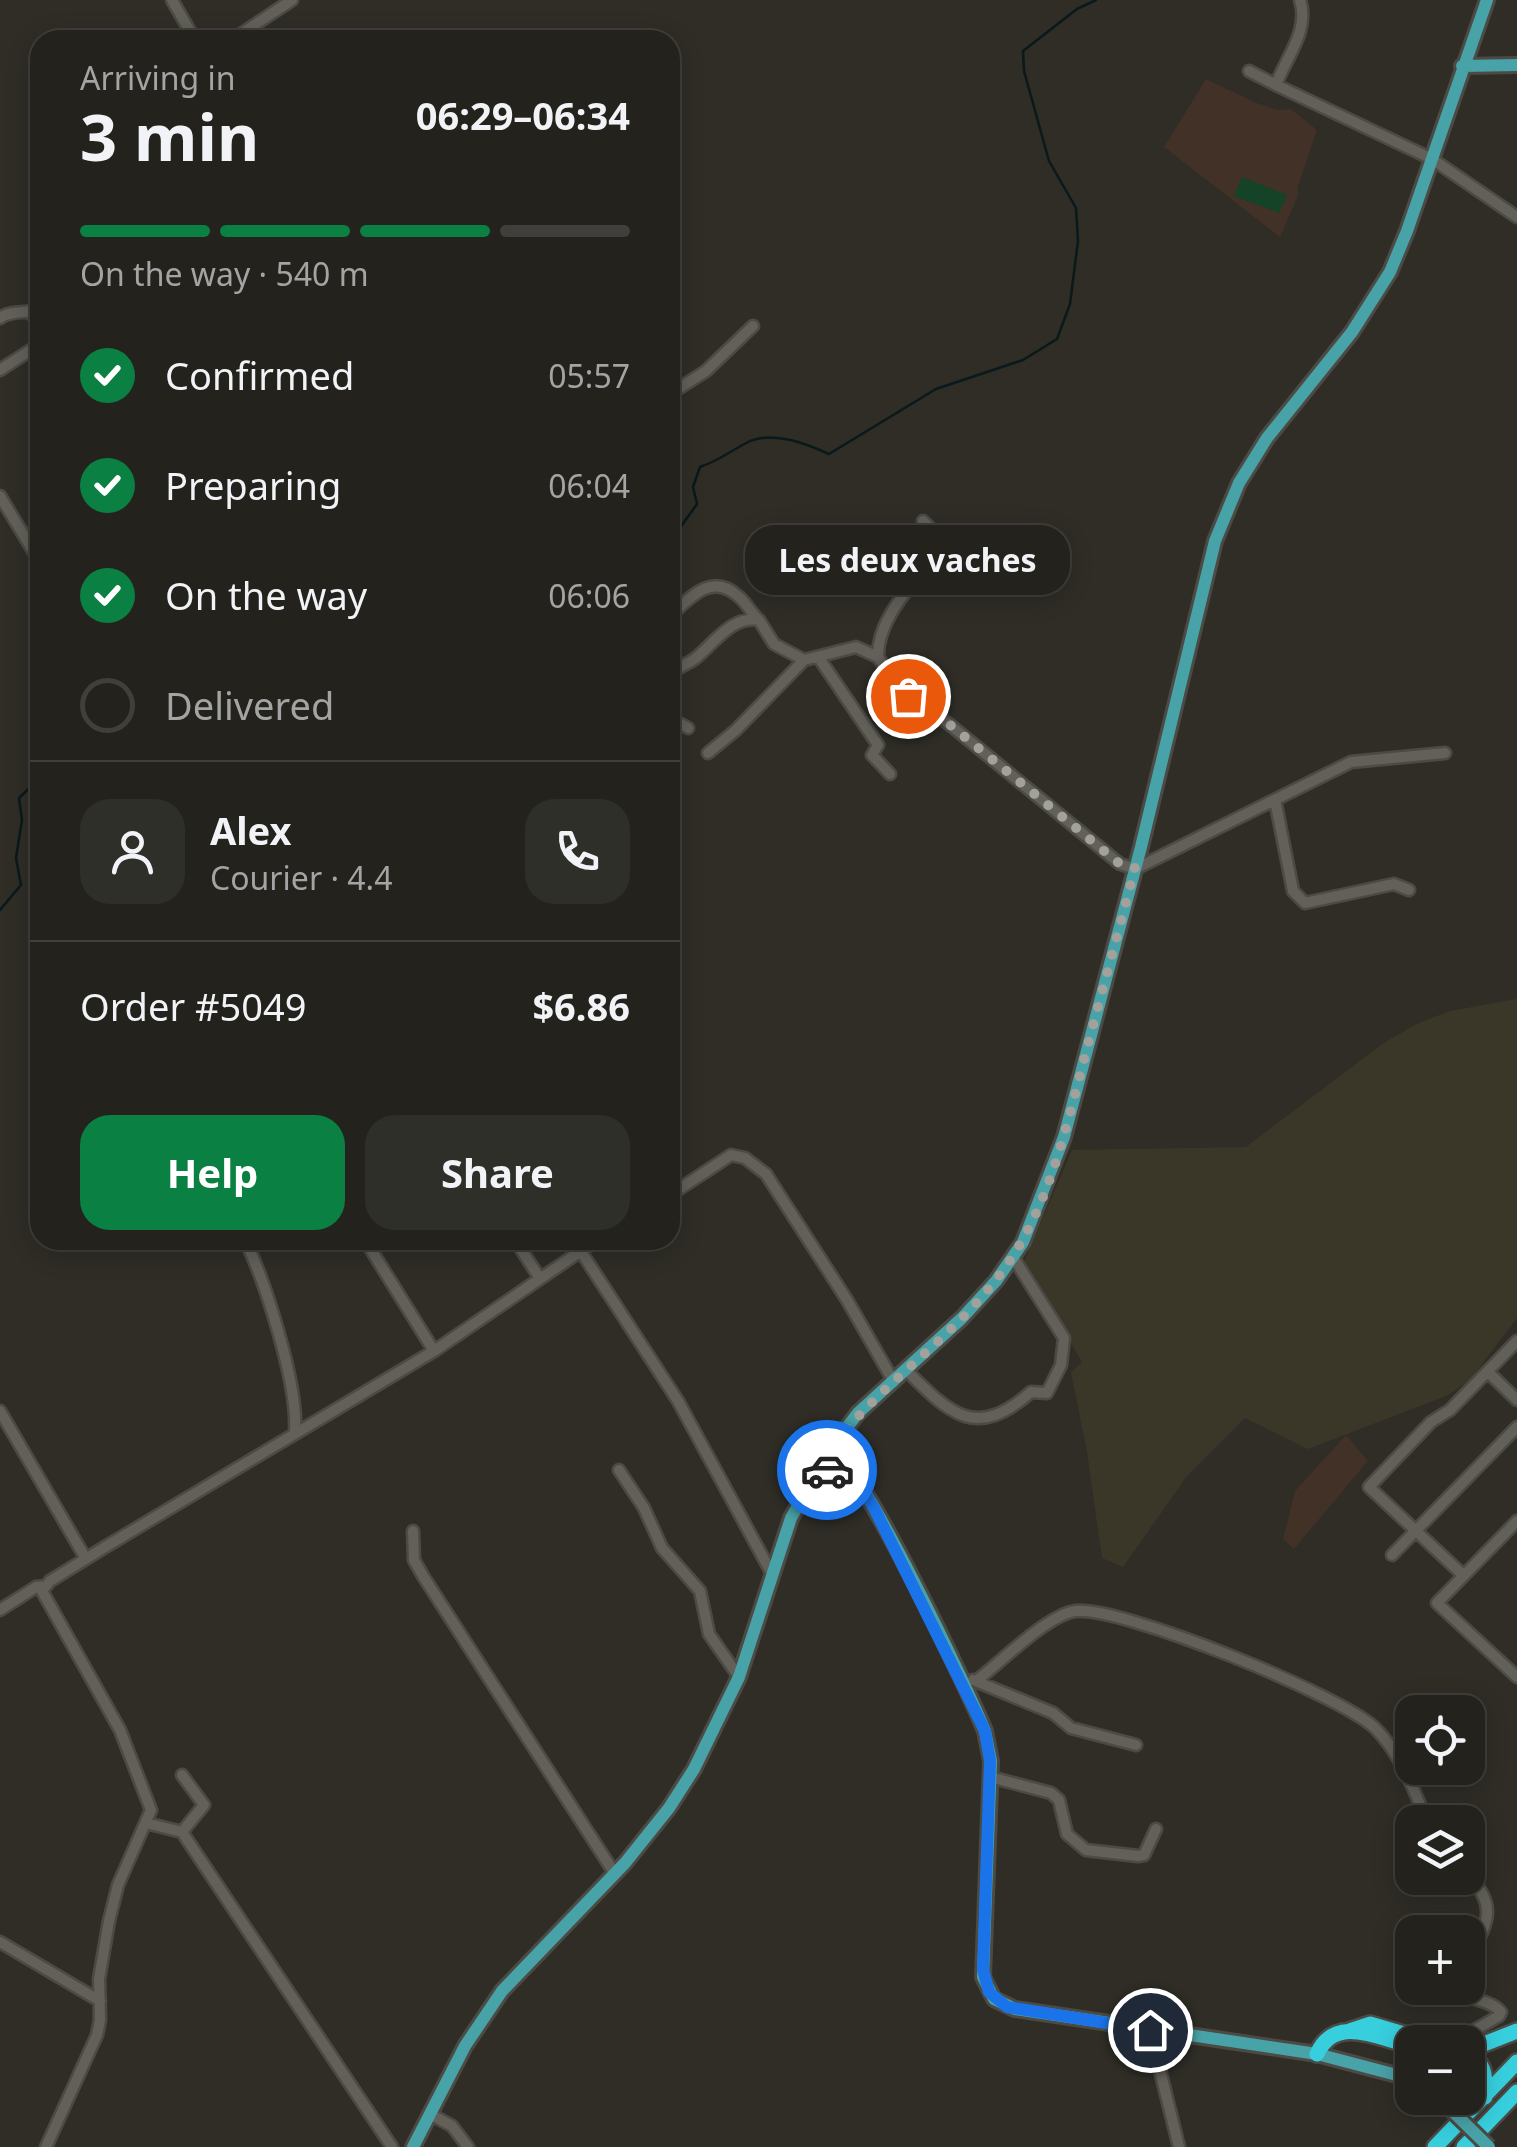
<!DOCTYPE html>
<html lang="en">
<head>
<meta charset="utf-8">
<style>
  :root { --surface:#23221c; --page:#2f2f29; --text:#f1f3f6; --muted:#a3a4a3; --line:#403f3b; --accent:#0b8043 }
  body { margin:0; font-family:"Noto Sans",sans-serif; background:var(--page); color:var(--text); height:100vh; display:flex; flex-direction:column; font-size:38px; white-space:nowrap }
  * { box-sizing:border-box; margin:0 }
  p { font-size:32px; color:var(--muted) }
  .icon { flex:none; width:55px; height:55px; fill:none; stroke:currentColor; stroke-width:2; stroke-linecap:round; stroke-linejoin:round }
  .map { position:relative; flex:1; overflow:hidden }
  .side { position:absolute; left:30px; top:30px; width:650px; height:1220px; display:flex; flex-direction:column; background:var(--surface); border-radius:30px; box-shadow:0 5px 25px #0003,0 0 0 2px var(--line) }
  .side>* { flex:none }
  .tools { position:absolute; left:1395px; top:1695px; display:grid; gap:20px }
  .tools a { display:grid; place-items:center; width:90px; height:90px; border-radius:20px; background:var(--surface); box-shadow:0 5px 25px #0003,0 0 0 2px var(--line); font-size:50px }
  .pin { position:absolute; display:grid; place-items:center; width:85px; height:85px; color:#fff; margin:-42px; border:5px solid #fff; border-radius:50%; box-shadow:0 2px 10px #0007 }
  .courier { position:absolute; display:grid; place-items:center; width:100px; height:100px; margin:-50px; border:8px solid #1a73e8; border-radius:50%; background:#fff; color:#222; box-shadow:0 2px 12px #0007 }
  .bubble { position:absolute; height:70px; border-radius:30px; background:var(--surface); box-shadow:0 5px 25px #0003,0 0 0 2px var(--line); font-size:32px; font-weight:700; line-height:70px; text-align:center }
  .head em { font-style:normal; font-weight:700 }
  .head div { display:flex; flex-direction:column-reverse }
  .head { display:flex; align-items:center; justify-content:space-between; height:170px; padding:0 50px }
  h1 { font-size:65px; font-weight:700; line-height:75px }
  .bar { display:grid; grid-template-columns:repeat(4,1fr); gap:15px 10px; align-content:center; height:120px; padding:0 50px }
  .bar i { height:12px; border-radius:8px; background:var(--line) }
  .bar .selected { background:var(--accent) }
  .bar p { grid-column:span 4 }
  .line { display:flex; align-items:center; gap:25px; padding:0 50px; border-top:2px solid var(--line) }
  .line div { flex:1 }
  .round { display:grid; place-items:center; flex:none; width:105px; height:105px; border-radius:30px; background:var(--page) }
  ol { padding:0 50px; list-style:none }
  li { display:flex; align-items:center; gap:30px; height:110px }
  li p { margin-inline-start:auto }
  li .icon { padding:10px; border-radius:50%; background:var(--accent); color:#fff; stroke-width:4 }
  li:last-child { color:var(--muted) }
  li i { width:55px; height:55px; border:5px solid var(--line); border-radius:50% }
  .action { display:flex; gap:20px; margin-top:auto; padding:20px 50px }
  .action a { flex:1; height:115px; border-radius:30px; background:var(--accent); color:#fff; font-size:40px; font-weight:700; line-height:115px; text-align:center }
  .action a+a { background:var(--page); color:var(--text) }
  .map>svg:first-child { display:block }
</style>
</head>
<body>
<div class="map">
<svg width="1517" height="2147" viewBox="0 0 1517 2147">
  <rect width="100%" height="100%" fill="#2f2d26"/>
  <path fill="#3a3729" d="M1517,999V1318L1469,1381L1446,1396L1308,1449L1245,1418L1187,1476L1123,1567L1102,1558L1087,1452L1071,1372L1082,1362L1023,1264L1072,1150L1246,1147L1385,1042L1419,1023L1450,1011Z"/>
  <path fill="#413126" d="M1206,79L1254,102L1277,110L1291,109L1317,130L1297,189L1299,194L1280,237L1164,147Z
    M1346,1435L1368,1461L1294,1549L1283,1539L1295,1491Z"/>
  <path fill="#154328" d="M1242,177L1287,195L1279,213L1234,196Z"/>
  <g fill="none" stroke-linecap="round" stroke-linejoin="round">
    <path stroke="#0a191b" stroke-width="2.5" d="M670,569L677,564V532L697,504L693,487L700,467C720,460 732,450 750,441C775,431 807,444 829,454L936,389L1023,360L1057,339L1070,304L1078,241L1076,208L1049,161L1024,71L1023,51L1077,9L1096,0
      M0,910L21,885L16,858L22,820L19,798L40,778"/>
    <g stroke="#4b4a44" stroke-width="15">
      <path id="minor" d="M172,0L195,40
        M1300,0C1310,31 1286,57 1276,85L1432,159L1517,217
        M232,40L292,0
        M1249,71L1276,85
        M30,312L40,325
        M0,318C12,309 27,315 40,308
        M0,370L40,344
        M670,394L706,371L753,326
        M0,496L40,562
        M923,521L938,536L939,549C917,581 877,616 878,657L900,689L949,724L1120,864L1135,869L1351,762L1445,753
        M40,605V629
        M670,616C690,598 711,572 738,596C746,602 751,613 759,620
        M819,658L878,745L872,755L890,774
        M670,675C678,666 689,664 697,657C716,641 732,616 759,620L774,644L804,660L856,647L878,657
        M670,718L688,728
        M708,753L736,730L804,660
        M1275,800L1293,891L1305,903L1394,884L1409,890
        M670,1195L731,1155L745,1158L766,1174L847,1300L894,1382
        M245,1240C266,1283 298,1385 295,1431
        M365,1240L434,1351
        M515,1240L539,1277
        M580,1250L678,1401L771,1572
        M907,1371C951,1415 976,1440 1031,1392L1047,1393L1061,1365L1064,1338L1013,1257
        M1488,1372L1517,1400
        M0,1411L86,1559
        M619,1470L644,1508L662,1548L700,1591L709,1634L739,1677
        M1517,1521L1437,1603L1517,1677
        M413,1531L414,1560L423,1576L615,1874
        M1392,1555L1517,1427
        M1463,1575L1369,1487L1431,1422L1450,1410L1517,1341
        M0,1610L36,1587L46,1586
        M973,1680L1053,1713L1071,1728L1136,1745
        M976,1681C1000,1663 1048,1614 1076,1611C1124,1607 1340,1695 1375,1728C1398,1750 1417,1794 1426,1822
        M990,1777L1051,1793L1059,1800L1067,1834L1086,1850L1138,1856L1144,1855L1156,1829
        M146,1823L182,1832L392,2147
        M182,1832L204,1805L182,1775
        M1468,1875C1500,1908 1486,1925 1468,1960
        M0,1942L100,2001
        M1150,2030L1179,2147
        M1454,2042L1499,2016L1501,2012C1491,1999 1469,2002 1459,1988
        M430,2114L452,2126L468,2147
        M46,2147L97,2035L100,2020L99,1979L109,1921L118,1885L151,1810L120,1730L42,1591L50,1581L105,1547L434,1351L597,1240"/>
    </g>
    <g stroke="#4b4a44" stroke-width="18">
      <path id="major" d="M1462,66L1517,65
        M831,1448C863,1467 966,1685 985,1731L991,1761L983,1977L994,1999L1015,2009L1317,2054L1412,2079
        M820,1463L860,1488
        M804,1494L827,1484L846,1480
        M413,2147L465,2046L502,1991L625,1863L669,1808L694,1769L739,1677L791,1518L831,1448L858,1413L962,1318L996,1281L1023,1242L1064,1137L1141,847L1215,541L1239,483L1267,438L1352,332L1390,272L1407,231L1487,0"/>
    </g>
    <g stroke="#4b4a44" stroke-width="20">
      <path id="highway" d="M1349,2031L1370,2024L1431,2042
        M1468,2045L1484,2044L1517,2031
        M1317,2054C1335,2014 1378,2038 1412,2046
        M1468,2057C1487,2062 1485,2080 1485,2097
        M1435,2147L1517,2062
        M1464,2147L1517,2092"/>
    </g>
    <use href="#minor" stroke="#626058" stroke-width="10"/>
    <use href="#major" stroke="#48a3a8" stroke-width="12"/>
    <use href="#highway" stroke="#37cfde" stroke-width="15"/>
    <g stroke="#4b4a44" stroke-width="18" stroke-linecap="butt">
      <path id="major-bridge" d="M1439,2098L1489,2147"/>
    </g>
    <use href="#major-bridge" stroke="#48a3a8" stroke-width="12"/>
  </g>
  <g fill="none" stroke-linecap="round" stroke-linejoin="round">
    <path stroke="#a2a19b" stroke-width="10" stroke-dasharray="0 18" d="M827,1470L820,1464C868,1391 946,1346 998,1277C1048,1213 1066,1129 1086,1052C1102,991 1119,930 1135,868L1120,864L949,724L908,696"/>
    <path stroke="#1a73e8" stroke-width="12" d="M827,1470L862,1489L874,1508L985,1731L990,1761L983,1969L989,1992L1007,2007L1150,2030"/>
  </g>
</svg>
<div class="tools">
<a><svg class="icon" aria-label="locate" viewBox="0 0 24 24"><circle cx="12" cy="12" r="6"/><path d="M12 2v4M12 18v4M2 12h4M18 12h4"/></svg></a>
<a><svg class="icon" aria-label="layers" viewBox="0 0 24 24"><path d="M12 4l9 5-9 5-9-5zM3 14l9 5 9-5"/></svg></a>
<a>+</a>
<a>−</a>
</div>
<div class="pin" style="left:908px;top:696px;background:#ea580c"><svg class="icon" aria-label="bag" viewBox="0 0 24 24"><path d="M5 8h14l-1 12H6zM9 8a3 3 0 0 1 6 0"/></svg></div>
<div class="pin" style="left:1150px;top:2030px;background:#1f2937"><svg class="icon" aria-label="home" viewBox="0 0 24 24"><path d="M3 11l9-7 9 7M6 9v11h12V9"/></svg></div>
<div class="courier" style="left:827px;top:1470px"><svg class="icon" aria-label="car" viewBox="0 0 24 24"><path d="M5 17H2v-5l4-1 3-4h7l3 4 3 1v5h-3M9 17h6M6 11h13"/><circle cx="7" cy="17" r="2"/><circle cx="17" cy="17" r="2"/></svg></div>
<div class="bubble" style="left:745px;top:525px;width:325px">Les deux vaches</div>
<section class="side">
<div class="head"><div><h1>3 min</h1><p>Arriving in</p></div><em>06:29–06:34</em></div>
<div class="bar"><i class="selected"></i><i class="selected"></i><i class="selected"></i><i></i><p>On the way · 540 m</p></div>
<ol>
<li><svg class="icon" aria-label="check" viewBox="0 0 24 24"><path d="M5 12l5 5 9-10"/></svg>Confirmed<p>05:57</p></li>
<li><svg class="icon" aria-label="check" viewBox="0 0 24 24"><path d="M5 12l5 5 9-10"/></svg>Preparing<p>06:04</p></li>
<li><svg class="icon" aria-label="check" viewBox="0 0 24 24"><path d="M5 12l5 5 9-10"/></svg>On the way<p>06:06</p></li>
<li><i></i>Delivered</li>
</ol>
<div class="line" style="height:180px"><a class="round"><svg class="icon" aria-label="person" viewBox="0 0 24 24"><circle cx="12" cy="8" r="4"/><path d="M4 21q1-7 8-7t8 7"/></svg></a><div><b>Alex</b><p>Courier · 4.4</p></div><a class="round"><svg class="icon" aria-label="phone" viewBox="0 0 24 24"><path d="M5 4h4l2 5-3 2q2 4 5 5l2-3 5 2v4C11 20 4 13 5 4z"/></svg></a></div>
<div class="line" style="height:130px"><div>Order #5049</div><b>$6.86</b></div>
<div class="action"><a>Help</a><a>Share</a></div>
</section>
</div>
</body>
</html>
